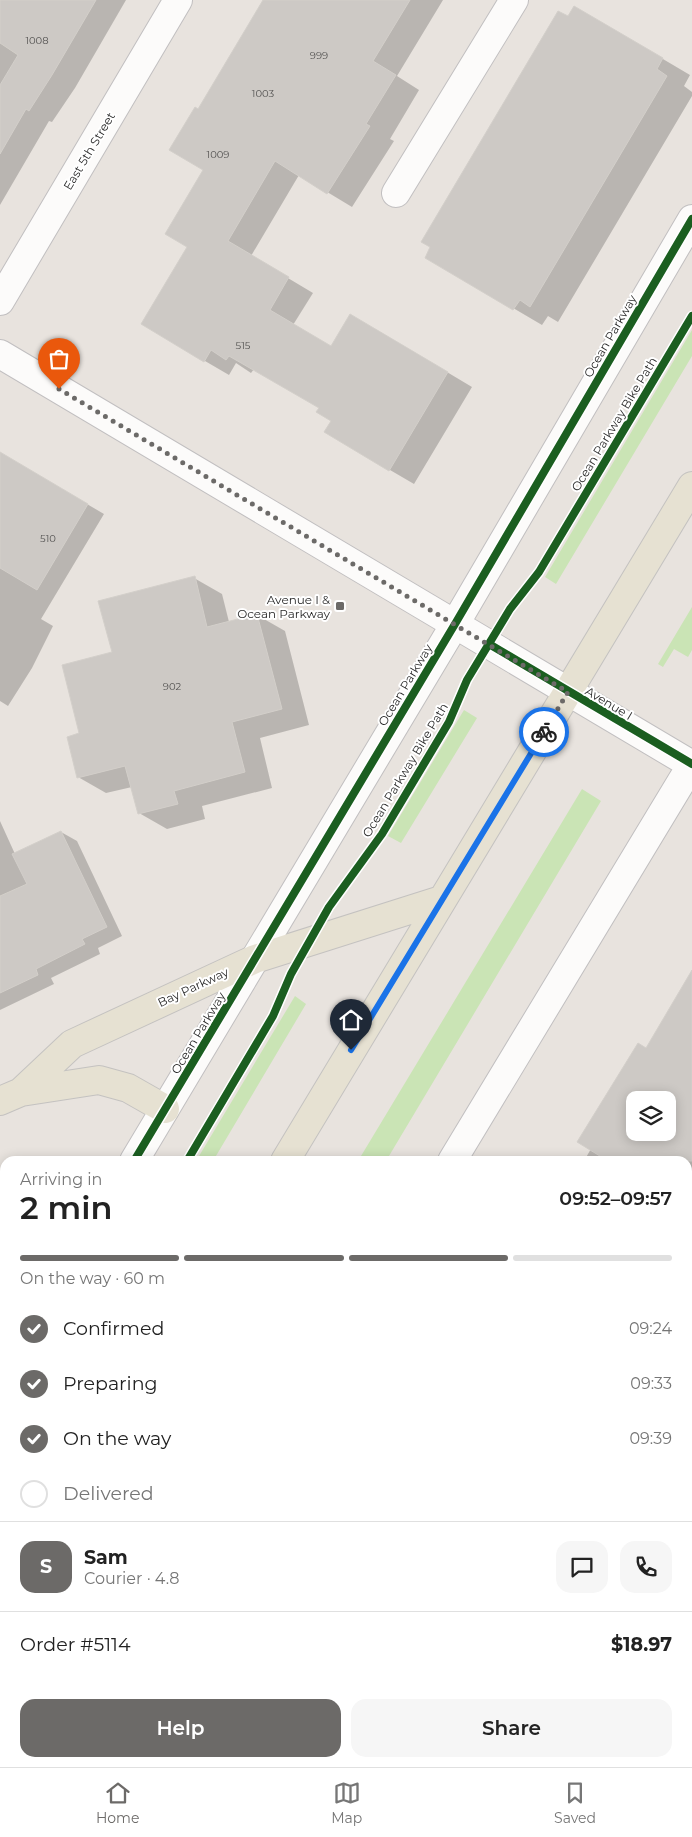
<!DOCTYPE html>
<html lang="en">
<head>
<meta charset="utf-8">
<style>
  :root { --surface:#fff; --page:#f6f6f6; --text:#222; --muted:#767676; --line:#e0e0e0; --accent:#6c6a68 }
  body { margin:0; font-family:Montserrat,sans-serif; background:var(--page); color:var(--text); height:100vh; display:flex; flex-direction:column; font-size:19px; white-space:nowrap }
  * { box-sizing:border-box; margin:0 }
  p { font-size:16px; color:var(--muted) }
  .icon { flex:none; width:28px; height:28px; fill:none; stroke:currentColor; stroke-width:2; stroke-linecap:round; stroke-linejoin:round }
  .map { position:relative; flex:1; overflow:hidden }
  .panel { position:absolute; left:0px; top:1156px; width:692px; height:611px; display:flex; flex-direction:column; background:var(--surface); border-radius:15px 15px 0 0; box-shadow:0 2px 12px #0003 }
  .panel>* { flex:none }
  .fabs { position:absolute; left:626px; top:1091px; display:grid; gap:10px }
  .fabs a { display:grid; place-items:center; width:50px; height:50px; border-radius:10px; background:var(--surface); box-shadow:0 2px 12px #0003; font-size:25px }
  .pin { position:absolute; display:grid; place-items:center; width:42px; height:42px; color:#fff; margin:-51px -21px; border-radius:50% 50% 50% 0; rotate:-45deg; box-shadow:0 0 5px #0007 }
  .pin .icon { rotate:45deg }
  .courier { position:absolute; display:grid; place-items:center; width:50px; height:50px; margin:-25px; border:4px solid #1a73e8; border-radius:50%; background:#fff; color:#222; box-shadow:0 1px 6px #0007 }
  .head em { font-style:normal; font-weight:600 }
  .head div { display:flex; flex-direction:column-reverse }
  .head { display:flex; align-items:center; justify-content:space-between; height:85px; padding:0 20px }
  h1 { font-size:32px; font-weight:600; line-height:38px }
  .bar { display:grid; grid-template-columns:repeat(4,1fr); gap:8px 5px; align-content:center; height:60px; padding:0 20px }
  .bar i { height:6px; border-radius:4px; background:var(--line) }
  .bar .selected { background:var(--accent) }
  .bar p { grid-column:span 4 }
  .line { display:flex; align-items:center; gap:12px; padding:0 20px; border-top:1px solid var(--line) }
  .line div { flex:1 }
  .round { display:grid; place-items:center; flex:none; width:52px; height:52px; border-radius:15px; background:var(--page) }
  ol { padding:0 20px; list-style:none }
  li { display:flex; align-items:center; gap:15px; height:55px }
  li p { margin-inline-start:auto }
  li .icon { padding:5px; border-radius:50%; background:var(--accent); color:#fff; stroke-width:4 }
  li:last-child { color:var(--muted) }
  li i { width:28px; height:28px; border:2px solid var(--line); border-radius:50% }
  .cta { display:flex; gap:10px; margin-top:auto; padding:10px 20px }
  .cta a { flex:1; height:58px; border-radius:15px; background:var(--accent); color:#fff; font-size:20px; font-weight:600; line-height:58px; text-align:center }
  .cta a+a { background:var(--page); color:var(--text) }
  .tabs { display:flex; justify-content:space-around; align-items:center; height:70px; border-top:1px solid var(--line); background:var(--surface); font-size:14px; color:var(--muted) }
  .tabs a { display:grid; justify-items:center; gap:2px }
  .tabs .selected { color:var(--accent) }
  .map>svg:first-child { display:block }
</style>
</head>
<body>
<div class="map">
<svg width="692" height="1767" viewBox="0 0 692 1767">
  <rect width="100%" height="100%" fill="#e8e3de"/>
  <path fill="#cae4b5" d="M692,330V356L556,584L545,577Z
    M692,607V650L688,657L674,649L663,667L658,664Z
    M464,710L477,718L401,843L388,836Z
    M582,789L601,801L386,1161H358Z
    M295,996L306,1004L213,1161H196Z
    M5,1483V1513L0,1522V1491Z
    M5,1749V1762L28,1763L26,1767H0V1758Z"/>
  <path fill="#0003" fill-rule="evenodd" d="M0,0H126L75,88L52,122L49,121L0,205Z
    M265,0H443L397,76L419,90L390,139L394,141L352,207L299,175L251,256L313,293L293,325L331,348L375,329L472,387L414,484L390,470L332,421L321,408L254,369L251,373L236,363L229,375L205,361L189,246L204,169L199,111Z
    M568,18L602,23L690,75L684,86L692,92V96L558,322L548,316L542,325L426,257Z
    M0,453L104,514L41,619L53,626L32,668L8,706L0,701Z
    M194,578L222,594L229,622L257,615L285,631L309,725L260,738L272,788L202,806L205,819L167,829L139,813L132,787L106,793L78,777L81,734L113,653Z
    M0,821L15,854L61,832L77,841L122,936L98,948L100,954L51,978L54,984L0,1010Z
    M692,972V1290L688,1287V1161H584ZM635,1100H668V1132H635Z
    M692,1456V1699L688,1707V1463Z
    M217,1762H330L328,1767H214Z
    M347,1762H438L435,1767H348Z
    M508,1762H638L635,1767H505Z"/>
  <path fill="#cdc9c5" stroke="#d3cfca" fill-rule="evenodd" d="M0,0H96L52,75L29,111L26,109L0,154V85L18,55L0,43Z
    M263,0H410L373,61L396,75L366,124L370,126L327,194L275,161L228,241L289,277L270,310L331,346L350,314L448,372L389,471L324,432L331,421L316,412L319,408L229,356L226,360L211,350L204,362L141,324L187,247L165,234L203,170L169,150L195,107L198,109Z
    M574,6L663,58L657,69L667,76L530,307L520,300L513,310L425,258L430,247L421,242L558,11L568,16Z
    M0,452L88,504L37,590L0,568Z
    M195,576L207,627L257,614L282,709L232,722L245,772L174,791L178,804L138,814L125,766L77,778L67,737L79,733L62,665L112,652L98,601Z
    M61,831L107,927L82,939L85,944L36,969L38,975L0,993V896L27,884L12,854Z
    M692,970V1161H608L577,1142L638,1043L646,1048ZM635,1100H668V1132H635Z"/>
  <g fill="none" stroke-linecap="round" stroke-linejoin="round">
    <g stroke="#c1bfc0" stroke-width="30">
      <path id="minor" d="M396,193L514,0
        M0,301L178,0
        M0,354L692,765
        M134,1161L455,624L692,219
        M452,1161L692,764
        M0,1384L5,1375
        M324,1762L331,1767
        M87,1767L89,1762"/>
    </g>
    <g stroke="#c4c2c0" stroke-width="30">
      <path id="major" d="M21,1092L72,1044L255,959L441,900
        M0,1101L21,1092L99,1080L128,1088L165,1109
        M285,1161L692,486
        M0,1641L5,1633"/>
    </g>
    <use href="#minor" stroke="#fcfbfa" stroke-width="28"/>
    <use href="#major" stroke="#e6e1d2" stroke-width="28"/>
    <g stroke="#fff" stroke-width="11">
      <path id="cycleway" d="M489,644L692,764
        M134,1161L455,624L692,219
        M187,1161L273,1016L291,974L329,907L382,834L449,722L467,680L510,609L539,572L692,316"/>
    </g>
    <use href="#cycleway" stroke="#1b5e20" stroke-width="8"/>
  </g>
  <g fill="none" stroke-linecap="round" stroke-linejoin="round">
    <path stroke="#6c6a68" stroke-width="5" stroke-dasharray="0 9" d="M59,389L568,692L544,732"/>
    <path stroke="#1a73e8" stroke-width="6" d="M351,1050L544,732"/>
  </g>
  <rect fill="#6c6a68" stroke="#fff" stroke-width="2" x="335" y="601" width="10" height="10" rx="2.5"/>
  <g text-anchor="middle" dominant-baseline="central" stroke-width="4" stroke-linejoin="round" paint-order="stroke">
    <g font-size="10" fill="#545352">
      <text x="37" y="40">1008</text>
      <text x="319" y="55">999</text>
      <text x="263" y="93">1003</text>
      <text x="218" y="154">1009</text>
      <text x="243" y="345">515</text>
      <text x="48" y="538">510</text>
      <text x="172" y="686">902</text>
    </g>
    <g font-size="12" fill="#292929" stroke="#fff">
      <text transform="translate(89 151) rotate(-59)">East 5th Street</text>
      <text transform="translate(610 336) rotate(-60)">Ocean Parkway</text>
      <text transform="translate(614 424) rotate(-59)">Ocean Parkway Bike Path</text>
      <text transform="translate(405 685) rotate(-59)">Ocean Parkway</text>
      <text transform="translate(609 703) rotate(31)">Avenue I</text>
      <text transform="translate(405 770) rotate(-59)">Ocean Parkway Bike Path</text>
      <text transform="translate(193 987) rotate(-25)">Bay Parkway</text>
      <text transform="translate(198 1033) rotate(-59)">Ocean Parkway</text>
    </g>
    <g font-size="12" fill="#292929" stroke="#fff" text-anchor="end">
      <text x="330" y="599">Avenue I &amp;<tspan x="330" dy="14">Ocean Parkway</tspan></text>
    </g>
  </g>
</svg>
<div class="fabs">
<a><svg class="icon" aria-label="layers" viewBox="0 0 24 24"><path d="M12 4l9 5-9 5-9-5zM3 14l9 5 9-5"/></svg></a>
</div>
<div class="pin" style="left:59px;top:389px;background:#ea580c"><svg class="icon" aria-label="bag" viewBox="0 0 24 24"><path d="M5 8h14l-1 12H6zM9 8a3 3 0 0 1 6 0"/></svg></div>
<div class="pin" style="left:351px;top:1050px;background:#1f2937"><svg class="icon" aria-label="home" viewBox="0 0 24 24"><path d="M3 11l9-7 9 7M6 9v11h12V9"/></svg></div>
<div class="courier" style="left:544px;top:732px"><svg class="icon" aria-label="bike" viewBox="0 0 24 24"><circle cx="6" cy="16" r="4"/><circle cx="18" cy="16" r="4"/><path d="M6 16l4-8h5l3 8M10 8l3 8H6M13 5h3"/></svg></div>
<section class="panel">
<div class="head"><div><h1>2 min</h1><p>Arriving in</p></div><em>09:52–09:57</em></div>
<div class="bar"><i class="selected"></i><i class="selected"></i><i class="selected"></i><i></i><p>On the way · 60 m</p></div>
<ol>
<li><svg class="icon" aria-label="check" viewBox="0 0 24 24"><path d="M5 12l5 5 9-10"/></svg>Confirmed<p>09:24</p></li>
<li><svg class="icon" aria-label="check" viewBox="0 0 24 24"><path d="M5 12l5 5 9-10"/></svg>Preparing<p>09:33</p></li>
<li><svg class="icon" aria-label="check" viewBox="0 0 24 24"><path d="M5 12l5 5 9-10"/></svg>On the way<p>09:39</p></li>
<li><i></i>Delivered</li>
</ol>
<div class="line" style="height:90px"><b class="round" style="background:var(--accent);color:#fff">S</b><div><b>Sam</b><p>Courier · 4.8</p></div><a class="round"><svg class="icon" aria-label="chat" viewBox="0 0 24 24"><path d="M4 5h16v11H9l-5 4z"/></svg></a><a class="round"><svg class="icon" aria-label="phone" viewBox="0 0 24 24"><path d="M5 4h4l2 5-3 2q2 4 5 5l2-3 5 2v4C11 20 4 13 5 4z"/></svg></a></div>
<div class="line" style="height:65px"><div>Order #5114</div><b>$18.97</b></div>
<div class="cta"><a>Help</a><a>Share</a></div>
</section>
</div>
<nav class="tabs">
<a class="selected"><svg class="icon" aria-label="home" viewBox="0 0 24 24"><path d="M3 11l9-7 9 7M6 9v11h12V9"/></svg>Home</a>
<a><svg class="icon" aria-label="map" viewBox="0 0 24 24"><path d="M3 6l6-2 6 2 6-2v14l-6 2-6-2-6 2zM9 4v14M15 6v14"/></svg>Map</a>
<a><svg class="icon" aria-label="saved" viewBox="0 0 24 24"><path d="M7 4h10v16l-5-4-5 4z"/></svg>Saved</a>
</nav>
</body>
</html>
